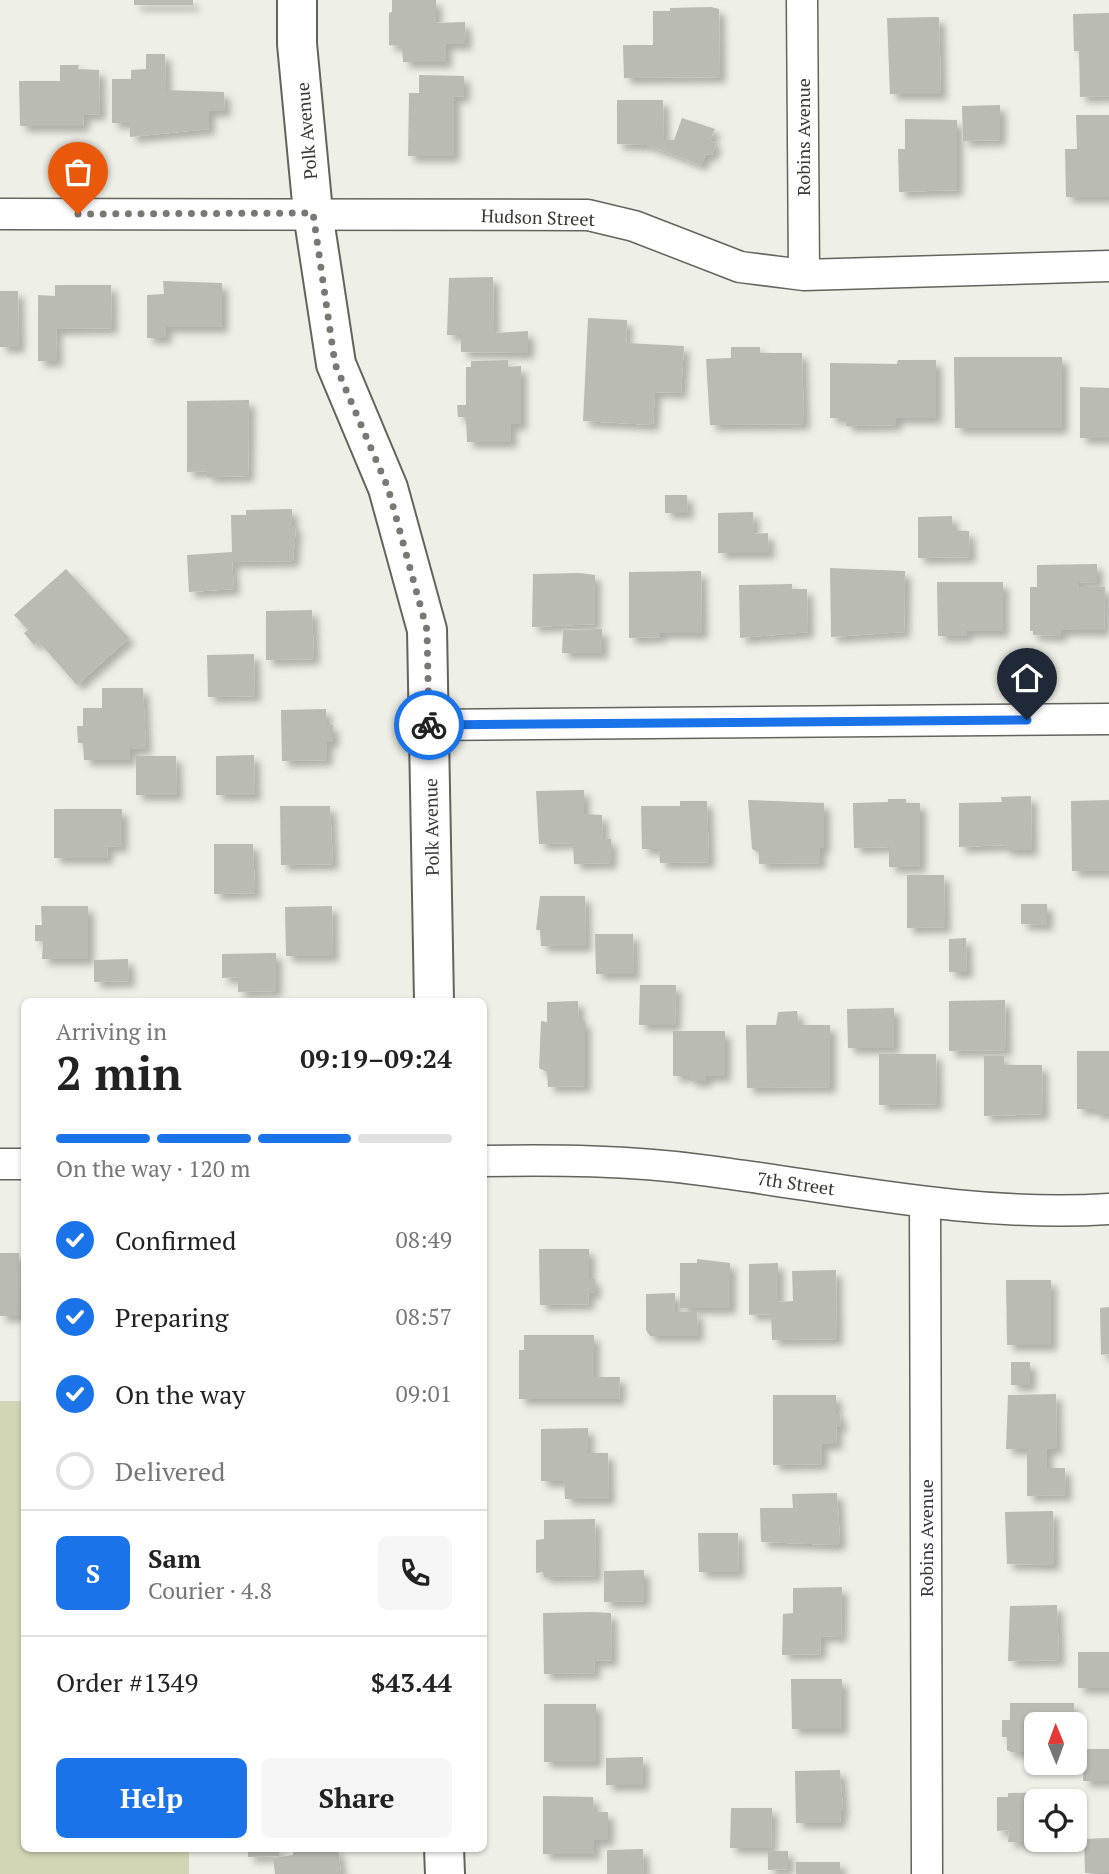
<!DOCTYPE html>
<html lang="en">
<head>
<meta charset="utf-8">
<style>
  :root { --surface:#fff; --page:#f6f6f6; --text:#222; --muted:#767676; --line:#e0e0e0; --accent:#1a73e8 }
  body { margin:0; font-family:"PT Serif",serif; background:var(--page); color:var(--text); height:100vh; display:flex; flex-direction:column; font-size:26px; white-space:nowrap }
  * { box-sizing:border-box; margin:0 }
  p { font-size:23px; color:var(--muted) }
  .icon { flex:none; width:38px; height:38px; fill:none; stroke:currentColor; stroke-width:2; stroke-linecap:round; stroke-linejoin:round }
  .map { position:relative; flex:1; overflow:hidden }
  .drawer { position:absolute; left:21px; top:998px; width:466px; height:854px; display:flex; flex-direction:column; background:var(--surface); border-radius:10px; box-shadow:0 2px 5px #0004 }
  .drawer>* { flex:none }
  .needle { width:46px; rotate:359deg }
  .controls { position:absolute; left:1024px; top:1712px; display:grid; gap:14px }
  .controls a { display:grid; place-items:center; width:63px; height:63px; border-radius:10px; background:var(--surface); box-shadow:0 2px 5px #0004; font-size:35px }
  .pin { position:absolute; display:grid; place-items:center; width:60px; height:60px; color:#fff; margin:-72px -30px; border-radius:50% 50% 50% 0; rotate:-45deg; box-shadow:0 0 7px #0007 }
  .pin .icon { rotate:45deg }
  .courier { position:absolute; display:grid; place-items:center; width:70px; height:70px; margin:-35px; border:5px solid #1a73e8; border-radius:50%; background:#fff; color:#222; box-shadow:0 2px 9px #0007 }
  .summary em { font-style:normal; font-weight:700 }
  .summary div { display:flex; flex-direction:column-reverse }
  .summary { display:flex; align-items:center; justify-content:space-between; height:119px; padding:0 35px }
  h1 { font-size:46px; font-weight:700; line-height:52px }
  .bar { display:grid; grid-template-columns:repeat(4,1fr); gap:10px 7px; align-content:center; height:84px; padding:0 35px }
  .bar i { height:9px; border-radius:5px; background:var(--line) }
  .bar .on { background:var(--accent) }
  .bar p { grid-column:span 4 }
  .line { display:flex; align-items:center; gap:18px; padding:0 35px; border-top:2px solid var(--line) }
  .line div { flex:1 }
  .round { display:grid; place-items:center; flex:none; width:74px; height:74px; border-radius:10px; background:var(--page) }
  ol { padding:0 35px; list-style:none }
  li { display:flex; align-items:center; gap:21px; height:77px }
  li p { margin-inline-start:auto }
  li .icon { padding:7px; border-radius:50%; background:var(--accent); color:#fff; stroke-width:4 }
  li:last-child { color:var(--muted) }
  li i { width:38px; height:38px; border:4px solid var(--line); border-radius:50% }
  .primary-button { display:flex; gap:14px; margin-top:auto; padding:14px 35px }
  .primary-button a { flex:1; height:80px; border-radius:10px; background:var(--accent); color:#fff; font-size:28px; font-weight:700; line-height:80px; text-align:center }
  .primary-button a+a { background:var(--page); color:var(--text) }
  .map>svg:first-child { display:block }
</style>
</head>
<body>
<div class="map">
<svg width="1109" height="1874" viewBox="0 0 1109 1874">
  <defs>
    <filter id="shadow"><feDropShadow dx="6" dy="6" stdDeviation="3.5" flood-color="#0004"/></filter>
  </defs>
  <rect width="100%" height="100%" fill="#eeefe6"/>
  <path fill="#d3d6b5" d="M0,1401H24V1848H189V1874H0Z"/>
  <path fill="#babbb2" filter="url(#shadow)" d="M134,0H193V5H134Z
    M392,0H436V23L465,22L466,44H446V62H403L402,46L389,45V13L392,12Z
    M711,7L719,9L720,77L624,78L623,45H653V11H670V8Z
    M1109,13V96L1080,97L1079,51H1074L1073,14Z
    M939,17L941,94H890L887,18Z
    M146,54H165L166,90L224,92L225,111H209V129L130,137V123H112V79H131V70L146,69Z
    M60,65H79L78,69L99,70L100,114L84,115L83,126H20L19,81H60Z
    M419,75L464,76V96L454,97V156H408L409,93H419Z
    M617,100H663L664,140H674L682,118L715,129L710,140L716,143L712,155L706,154L701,165L647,145L617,144Z
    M1000,105V140L963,141L962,106Z
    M1076,115H1109V197H1066L1065,149H1077Z
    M905,119L957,120V190L899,192L898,149H905Z
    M493,277L494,333L528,331V353L461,352V335H447L449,278Z
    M163,281L222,283V327H166V338H147V295L164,294Z
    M55,285H111L112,328L56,329L57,361H38V295L55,296Z
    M0,291H18L19,347H0Z
    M588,318L627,320L626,343L684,346L681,393L655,392L653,425L583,421Z
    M731,347H760V353H802L804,424L710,425L706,359L731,358Z
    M954,357H1062V428H955Z
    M508,360V367L521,366V424H511V442H467L466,417H458L457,405H466V367H471V361Z
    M898,360H936V418H896V425L846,426V418H830V363L897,364Z
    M1080,387L1109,388V438H1080Z
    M249,400L248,476L207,477V471L187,472V401Z
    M665,495H687L688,513H665Z
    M292,509V526H296L293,561L232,562L234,589L189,592L187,555L232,552L231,515H246V510Z
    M753,512L754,534L768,533L769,553H718V513Z
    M952,516L953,530L969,531L970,557L918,558V517Z
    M1097,564V583L1079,582V587H1105L1104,630H1061V636L1033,635V631H1030V587H1037V565Z
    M830,568L905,571L904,632L831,637Z
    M66,569L129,638L77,685L38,641L34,645L24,633L28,630L14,615Z
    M701,571L702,633H660V637L629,638V572Z
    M579,573L595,575V624L532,627L533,574Z
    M937,582H1003V631H967V636H938Z
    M792,584V589H807L808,632L740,638L739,585Z
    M312,610L314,659L266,660V611Z
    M602,629V653H562L563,630Z
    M254,654L255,696L208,697L207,655Z
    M102,688H143L146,749H130V760H84L83,743H78L77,726H83V708H102Z
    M326,709V725H333V742H327V760L282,761L281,710Z
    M254,755L255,795H216V756Z
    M136,756H176L177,795H136Z
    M584,790V814L602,815L603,839H611V863L574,864L573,843L539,844L536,791Z
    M1031,796L1032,850H1005V845L959,847V803L1002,802L1001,797Z
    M888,799H906V803H920V867H889V847L854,848L853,803L888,802Z
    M748,800L824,803V848H820V863L759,864V853L752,849Z
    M1109,800V871H1072L1071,801Z
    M680,801H707L709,862L660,863L659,849H642L641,806H680Z
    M280,806H330L333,864L281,865Z
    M54,809H122V847L108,846L107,858H54Z
    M214,844H253L255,893L214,894Z
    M907,875H944L945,927L907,928Z
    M540,896H585L586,946H541L540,930H536Z
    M1021,904H1047V925L1021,924Z
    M41,906H88V959H42L43,941H35V925H42Z
    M332,906L333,956H286L285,907Z
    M595,934H633L634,974H596Z
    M966,938L967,972H949V939Z
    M276,953V991L238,992V977L222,978V954Z
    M128,959L129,981L94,982V960Z
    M640,985H676L675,1025H639Z
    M1005,1000L1006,1050L949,1051V1001Z
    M578,1001L579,1021H585V1086L548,1087L547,1072L539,1068L541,1021L547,1022V1002Z
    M894,1008V1048H848L847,1009Z
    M797,1011L799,1025H830V1087L747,1088L746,1025H776L778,1012Z
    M673,1031H725V1076H706V1081H690V1076H673Z
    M1077,1051H1109V1114H1095V1109H1077Z
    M879,1054H936L937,1104L879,1105Z
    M984,1056H1004V1065H1042L1043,1114L984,1116Z
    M539,1249H589V1279H595V1293H588L589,1304L540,1305Z
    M0,1253H19L20,1316H0Z
    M697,1259L730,1263V1308H680V1263H697Z
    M778,1263V1302L793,1301L792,1271L836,1270L837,1339L772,1340L771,1314L749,1315V1264Z
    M1006,1280H1051V1345H1007Z
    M675,1293V1312H697L698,1336H650L646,1330V1294Z
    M1109,1307V1354L1101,1355L1100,1308Z
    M524,1335H594V1377H620L619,1399H519V1350H524Z
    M1011,1362H1030V1385H1011Z
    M1056,1394L1057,1449H1047V1468H1065L1066,1495L1027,1496V1449H1006L1008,1395Z
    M773,1395H836V1414H840L841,1427H836L837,1444H822V1464L773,1465Z
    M588,1428V1453H608L609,1499H565L564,1481H541V1429Z
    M837,1493L840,1541L837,1545L761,1542L760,1508H793L792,1494Z
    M1053,1511L1054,1565L1007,1564L1005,1512Z
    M595,1519L596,1576L544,1577L543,1572L536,1573V1540L544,1539V1520Z
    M698,1533H738L739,1572H699Z
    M644,1570V1601L604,1602V1571Z
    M842,1587L841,1637L821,1636L820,1654L782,1655L783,1614L793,1613V1588Z
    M1057,1605L1059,1660L1008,1661L1010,1606Z
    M593,1612L611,1613L612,1660L594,1661L595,1673L544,1674L543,1613Z
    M1078,1652H1109V1688H1078Z
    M791,1679H842V1729H792Z
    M1010,1703H1074V1724H1036V1752H1011L1007,1750V1737H1002V1720H1010Z
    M544,1704H596V1762H544Z
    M1084,1749H1109V1781H1083Z
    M643,1757V1785H606V1758Z
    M840,1770L843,1811H841L840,1823H796L795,1771Z
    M1075,1792V1801H1036V1839H1056V1842H1008L1009,1830L997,1831V1797H1008V1793Z
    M543,1796L593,1797L594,1812H608V1840H594V1854H543Z
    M731,1808H772L771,1848H730Z
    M1109,1838V1873H1085L1084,1839Z
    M248,1848H279V1856L248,1857Z
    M293,1849H338L341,1874H275L273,1858L293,1855Z
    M643,1849L644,1874H607V1850Z
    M768,1851H788V1869L768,1870Z
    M796,1862H840V1874H796Z"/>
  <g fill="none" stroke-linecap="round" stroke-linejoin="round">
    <g stroke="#63645d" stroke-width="33">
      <path id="street" d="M802,0L804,275
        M0,214L588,215L634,226L740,267L804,275L1109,266
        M429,725L1109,719
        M483,1161C555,1160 629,1160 701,1170C836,1187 972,1218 1109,1209
        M0,1164H24
        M925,1202L927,1874"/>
    </g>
    <g stroke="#63645d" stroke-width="42">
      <path id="secondary" d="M297,0V44L313,213L336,364L388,488L427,630L434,1001
        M444,1848L445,1874"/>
    </g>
    <use href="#street" stroke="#fff" stroke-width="30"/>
    <use href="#secondary" stroke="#fff" stroke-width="38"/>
  </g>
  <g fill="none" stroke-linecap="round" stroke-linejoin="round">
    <path stroke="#787973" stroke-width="7" stroke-dasharray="0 12.6" d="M78,214L313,213L335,364L388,488L427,630L429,725"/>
    <path stroke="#1a73e8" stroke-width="9" d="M429,725L1027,720"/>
  </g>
  <g text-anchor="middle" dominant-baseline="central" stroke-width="7" stroke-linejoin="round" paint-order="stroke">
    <g font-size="18" fill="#383935" stroke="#fff">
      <text transform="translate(306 131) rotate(-95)">Polk Avenue</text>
      <text transform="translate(803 137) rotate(-90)">Robins Avenue</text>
      <text transform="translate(538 217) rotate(2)">Hudson Street</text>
      <text transform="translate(431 827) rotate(-91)">Polk Avenue</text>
      <text transform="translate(796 1183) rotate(8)">7th Street</text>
      <text transform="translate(926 1538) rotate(-90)">Robins Avenue</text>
    </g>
  </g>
</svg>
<div class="controls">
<a><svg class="needle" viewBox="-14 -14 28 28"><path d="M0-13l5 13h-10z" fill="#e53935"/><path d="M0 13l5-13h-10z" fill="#767676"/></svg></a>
<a><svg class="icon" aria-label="locate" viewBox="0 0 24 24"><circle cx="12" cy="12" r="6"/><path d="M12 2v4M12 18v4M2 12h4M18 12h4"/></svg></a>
</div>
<div class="pin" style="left:78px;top:214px;background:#ea580c"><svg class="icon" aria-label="bag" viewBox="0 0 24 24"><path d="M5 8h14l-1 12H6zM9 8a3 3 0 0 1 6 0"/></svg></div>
<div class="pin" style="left:1027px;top:720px;background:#1f2937"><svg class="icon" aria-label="home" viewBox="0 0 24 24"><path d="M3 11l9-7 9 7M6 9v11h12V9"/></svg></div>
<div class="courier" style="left:429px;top:725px"><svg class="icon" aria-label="bike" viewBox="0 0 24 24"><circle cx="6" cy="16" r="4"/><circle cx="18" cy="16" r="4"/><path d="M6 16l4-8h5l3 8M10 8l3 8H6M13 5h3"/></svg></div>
<section class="drawer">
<div class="summary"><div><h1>2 min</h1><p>Arriving in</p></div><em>09:19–09:24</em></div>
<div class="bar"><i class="on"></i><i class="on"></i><i class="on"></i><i></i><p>On the way · 120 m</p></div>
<ol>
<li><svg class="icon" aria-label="check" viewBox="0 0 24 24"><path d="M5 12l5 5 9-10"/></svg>Confirmed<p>08:49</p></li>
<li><svg class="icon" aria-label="check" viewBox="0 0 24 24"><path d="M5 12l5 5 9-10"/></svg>Preparing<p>08:57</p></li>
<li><svg class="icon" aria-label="check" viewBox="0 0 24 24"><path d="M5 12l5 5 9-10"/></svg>On the way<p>09:01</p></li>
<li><i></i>Delivered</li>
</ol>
<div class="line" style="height:126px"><b class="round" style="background:var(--accent);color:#fff">S</b><div><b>Sam</b><p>Courier · 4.8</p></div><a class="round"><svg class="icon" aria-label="phone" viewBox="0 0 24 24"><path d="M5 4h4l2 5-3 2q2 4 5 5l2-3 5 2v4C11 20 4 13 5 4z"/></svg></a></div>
<div class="line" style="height:91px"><div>Order #1349</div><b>$43.44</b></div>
<div class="primary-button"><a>Help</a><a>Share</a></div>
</section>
</div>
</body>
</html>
